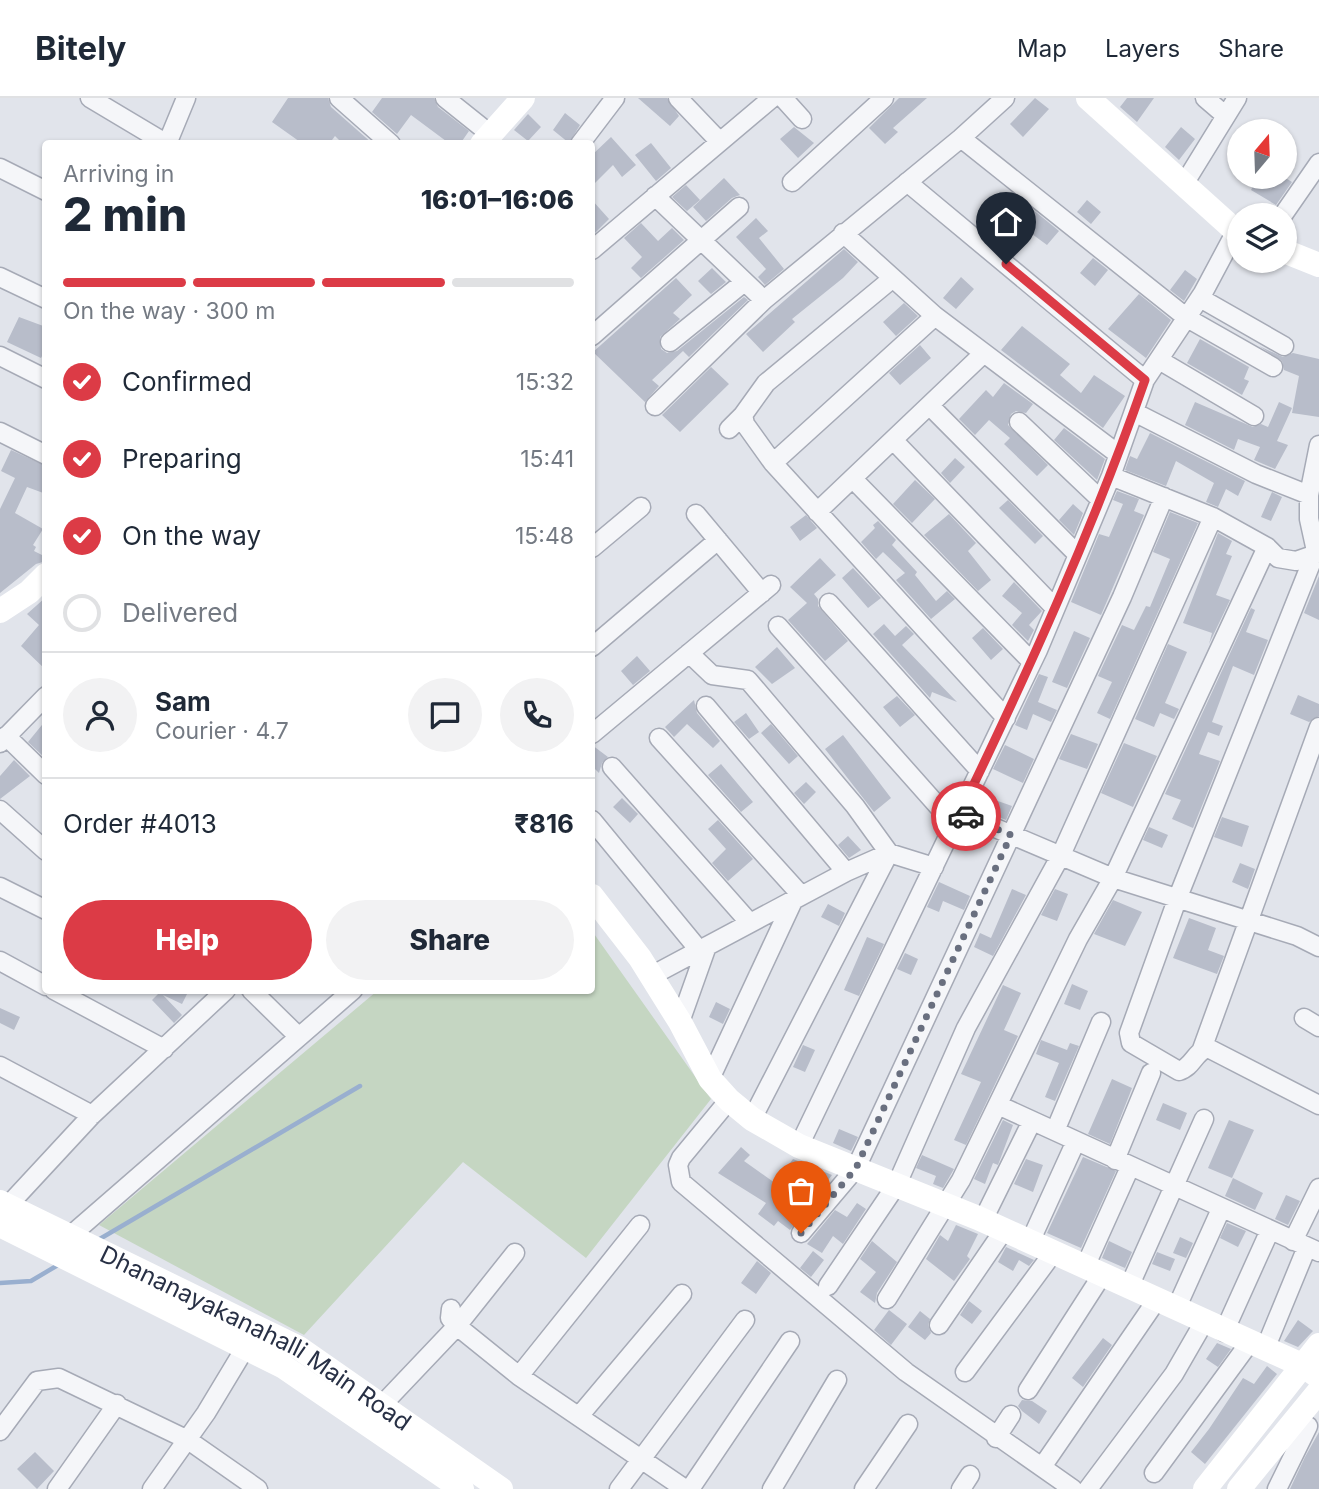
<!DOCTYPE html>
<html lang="en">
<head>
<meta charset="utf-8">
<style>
  :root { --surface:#fff; --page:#f2f2f3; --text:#1f2937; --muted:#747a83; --line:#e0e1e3; --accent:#dc3b46 }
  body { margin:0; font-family:Inter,sans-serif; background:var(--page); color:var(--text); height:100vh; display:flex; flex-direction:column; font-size:26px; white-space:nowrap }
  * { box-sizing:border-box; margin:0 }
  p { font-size:23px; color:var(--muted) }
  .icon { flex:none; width:38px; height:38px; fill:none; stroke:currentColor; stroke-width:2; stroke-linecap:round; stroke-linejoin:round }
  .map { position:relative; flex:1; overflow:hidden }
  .details { position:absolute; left:42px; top:42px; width:553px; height:854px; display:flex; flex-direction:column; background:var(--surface); border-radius:7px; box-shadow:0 2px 5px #0004 }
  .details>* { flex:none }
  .needle { width:46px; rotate:19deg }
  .tools { position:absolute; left:1227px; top:21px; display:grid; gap:14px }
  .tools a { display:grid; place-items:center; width:70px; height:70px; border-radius:50%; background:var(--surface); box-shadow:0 2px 5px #0004; font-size:35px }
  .pin { position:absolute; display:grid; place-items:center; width:60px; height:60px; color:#fff; margin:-72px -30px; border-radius:50% 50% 50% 0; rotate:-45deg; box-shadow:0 0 7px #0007 }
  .pin .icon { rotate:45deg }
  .courier { position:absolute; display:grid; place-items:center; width:70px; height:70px; margin:-35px; border:5px solid #dc3b46; border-radius:50%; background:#fff; color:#222; box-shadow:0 2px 9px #0007 }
  .head em { font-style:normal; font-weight:800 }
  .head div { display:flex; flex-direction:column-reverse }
  .head { display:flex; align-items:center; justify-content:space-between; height:119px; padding:0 21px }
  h1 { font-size:46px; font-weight:800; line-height:52px }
  .bar { display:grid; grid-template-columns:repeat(4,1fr); gap:10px 7px; align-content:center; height:84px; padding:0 21px }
  .bar i { height:9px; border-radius:5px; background:var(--line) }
  .bar .current { background:var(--accent) }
  .bar p { grid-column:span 4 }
  .line { display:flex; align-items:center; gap:18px; padding:0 21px; border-top:2px solid var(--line) }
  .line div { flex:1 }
  .round { display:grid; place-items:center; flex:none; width:74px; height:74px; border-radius:37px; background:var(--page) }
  ol { padding:0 21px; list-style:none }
  li { display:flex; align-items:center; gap:21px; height:77px }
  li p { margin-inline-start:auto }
  li .icon { padding:7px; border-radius:50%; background:var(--accent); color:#fff; stroke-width:4 }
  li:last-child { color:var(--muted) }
  li i { width:38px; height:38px; border:4px solid var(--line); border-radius:50% }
  .primary-button { display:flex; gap:14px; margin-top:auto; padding:14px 21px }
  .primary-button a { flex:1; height:80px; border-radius:42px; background:var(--accent); color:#fff; font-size:28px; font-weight:800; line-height:80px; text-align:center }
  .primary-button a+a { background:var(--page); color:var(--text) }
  header { display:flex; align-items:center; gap:42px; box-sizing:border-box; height:98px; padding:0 35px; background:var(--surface); border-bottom:2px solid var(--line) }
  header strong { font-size:33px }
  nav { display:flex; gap:38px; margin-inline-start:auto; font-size:24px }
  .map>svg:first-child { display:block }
</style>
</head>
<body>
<header>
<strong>Bitely</strong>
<nav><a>Map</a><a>Layers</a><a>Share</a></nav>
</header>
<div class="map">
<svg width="1319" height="1391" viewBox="0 0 1319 1391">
  <rect width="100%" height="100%" fill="#e1e4eb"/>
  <path fill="#c5d6c2" d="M592,833L711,1001L586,1160L463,1064L304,1237L99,1127L377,893L592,892Z"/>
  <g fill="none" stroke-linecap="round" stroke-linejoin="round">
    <path stroke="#99afcf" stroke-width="4.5" d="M98,1142L360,988
      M0,1185L31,1183L58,1167"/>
  </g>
  <path fill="#b8bdca" d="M288,0H328L331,9L373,46H343L335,38L329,46H303L272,24Z
    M382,0H434L438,9L469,33L460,46H450L411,17L397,36L372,14Z
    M638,0H667L679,18L670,28Z
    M899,0H927L893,30L898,34L885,46L869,30Z
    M1035,0L1049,11L1023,39L1010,26Z
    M1127,0H1154L1137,24L1120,9Z
    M565,15L580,27L569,45L553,32Z
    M528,16L541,29L528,43L514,32Z
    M794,29L814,45L798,60L780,41Z
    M1181,29L1195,41L1179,62L1165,49Z
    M611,39L636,67L622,79L613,67L592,88V57Z
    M651,45L671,70L656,83L635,57Z
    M1258,79H1284L1292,84L1276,107L1251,92Z
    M724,80L740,97L732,100L706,123L693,109Z
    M686,87L700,102L687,113L672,99Z
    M592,102L609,121L592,138Z
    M1087,102L1101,114L1091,126L1077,114Z
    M1031,110L1059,133L1047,147L1017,125Z
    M756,120L768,133L759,140L784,171L765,187L758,179L766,171L736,139Z
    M641,125L658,143L672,130L684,142L641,180L631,170L642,159L624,140Z
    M844,151L858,164L843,180L792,221L795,224L763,254L746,236Z
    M1093,160L1108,172L1095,188L1080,175Z
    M712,170L726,184L711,196L698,183Z
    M1185,172L1197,181L1184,203L1170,192Z
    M961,179L974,191L956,211L943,200Z
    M676,180L692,197L673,215L680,221L660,239L661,251L667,255L677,253L744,199L748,202L689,259L683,253L652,282L659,288L645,304L593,254Z
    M1139,196L1171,222L1146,260L1108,231Z
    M904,205L918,218L896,238L883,224Z
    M19,219L46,229V251L41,260L7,244Z
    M1022,228L1070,266L1060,277L1081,295L1094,277L1125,298L1103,330L1001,252Z
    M1200,241L1249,269L1244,281L1249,283L1242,297L1187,265Z
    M920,247L931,260L900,287L889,275Z
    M1259,248L1283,259L1293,255L1319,261V319L1292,315L1299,278L1284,272L1282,263Z
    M711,269L729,286L680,334L662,317Z
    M1004,285L1033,306L1026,315L1016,313L1011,316L1008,327L1048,367L1037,378L1004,346L1010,340L989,322L975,337L959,321L986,292L993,299Z
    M1195,304L1253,329L1261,326L1268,329L1279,304L1292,310L1277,343L1288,347L1275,371L1254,362L1260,349L1238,341L1234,352L1185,327Z
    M1064,330L1105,361L1097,382L1054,342Z
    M1150,335L1245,383L1238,398L1226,391L1218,409L1206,404L1214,385L1176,363L1166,388L1125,372L1130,358L1137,361Z
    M11,352L46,368V396L27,389L15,415L43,431L33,447L36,449L34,453L46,459V463L36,466L0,495V411L15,380L1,373Z
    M955,360L965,369L950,385L941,375Z
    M915,382L935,401L912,425L893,406Z
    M1117,393L1139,401L1134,413L1144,417L1101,517L1071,504L1099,436L1109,439L1123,406L1113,402Z
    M1272,394L1282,399L1271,423L1261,419Z
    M1008,402L1043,438L1035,446L999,410Z
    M1073,406L1083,415L1074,437L1059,422Z
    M1170,414L1198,425L1110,621L1097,615L1112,584L1098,578L1122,527L1134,532L1146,508L1150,509L1170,461L1153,454Z
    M949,416L976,445L968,453L991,482L978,493L924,437Z
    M806,417L817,430L800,443L790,429Z
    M878,423L896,442L892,447L917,474L915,477L936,503L947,493L955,501L931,521L896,482L905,475L883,454L876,461L861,444L875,430L873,427Z
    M1218,435L1232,443L1226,456L1232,458L1216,497L1230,502L1209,546L1212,535L1183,525Z
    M820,460L836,477L814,496L818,501V508L848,543L825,563L788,522L807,505L790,489Z
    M853,470L881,500L868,510L842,480Z
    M1319,478V522L1304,515Z
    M1014,484L1042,513L1029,527L1034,532L1028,543L1012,527L1022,515L1002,498Z
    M46,499V572L21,548L39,527L27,516Z
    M1251,510L1255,512L1246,534L1268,542L1254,577L1233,568L1212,624L1223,628L1219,638L1208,634L1199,656L1220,663L1193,730L1172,721L1181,702L1165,696Z
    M884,526L895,538L906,528L914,536L902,547L957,604L932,594L930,600L873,536Z
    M983,530L1003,551L991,562L972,540Z
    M1074,533L1090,540L1067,590L1052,584Z
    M1168,546L1187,554L1165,605L1179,611L1174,621L1160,615L1154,629L1135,621Z
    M777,549L795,570L772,586L755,569Z
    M637,558L650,573L633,587L621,573Z
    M1039,576L1048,579L1038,604L1057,612L1051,624L1033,616L1027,632L1015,627Z
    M1298,597L1319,606V618L1309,624L1290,616Z
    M897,598L915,617L900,629L883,609Z
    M694,602L697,615L720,643L713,650L687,626L674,639L665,629Z
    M746,615L759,634L749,641L734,624Z
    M46,622V660H45L28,644Z
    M771,626L798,658L789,666L761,635Z
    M1071,636L1098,646L1087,671L1059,661Z
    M843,637L891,700L874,714L825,651Z
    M1124,645L1157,658L1133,709L1101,695Z
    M592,647L608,659L602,665L599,675L592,668Z
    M1005,647L1034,661L1023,685L993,671Z
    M14,662L30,678L0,701V678Z
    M721,666L753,704L741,714L708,677Z
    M806,684L816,694L804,706L794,695Z
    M981,697L1012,708L1006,722L975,709Z
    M622,700L638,716L630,725L613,709Z
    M1222,719L1249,728L1242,749L1214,739Z
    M718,722L753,761L728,783L712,765L726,751L708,731Z
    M1149,729L1168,737L1162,750L1143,742Z
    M848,738L861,752L849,760L838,747Z
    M1240,765L1255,771L1248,791L1232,784Z
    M939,784L970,798L964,812L943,803L939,814L927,809Z
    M1012,791L1026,797L993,858L974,849L980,835L991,840Z
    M1055,791L1068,796L1057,823L1041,817Z
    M1113,802L1142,814L1125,848L1094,836Z
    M828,806L845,815L839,828L821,819Z
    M1189,820L1216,830L1208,852L1224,858L1217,876L1173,860Z
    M867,839L884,846L859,898L844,892Z
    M905,855L918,861L911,877L897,871Z
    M1072,886L1088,893L1080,912L1064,906Z
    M1003,887L1021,895L1004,932L1018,938L966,1047L954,1042L981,984L961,976Z
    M153,892H189L182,906L163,897L182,917L174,925L152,902L159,895Z
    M716,904L730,911L723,926L709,919Z
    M0,910L20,919L14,932L0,925Z
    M1041,942L1067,952L1070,945L1079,948L1055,1003L1045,999L1059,965L1036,956Z
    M803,947L815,952L805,974L793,969Z
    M1112,981L1132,990L1110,1046L1088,1036Z
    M1163,1005L1187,1015L1180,1032L1156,1022Z
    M1003,1022L1013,1027L998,1067L993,1065L985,1086L974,1081Z
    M1229,1022L1254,1032L1232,1080L1208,1070Z
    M839,1031L858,1039L851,1053L833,1045Z
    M741,1049L750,1057L744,1063L775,1085L793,1061L832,1077L790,1132L778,1123L774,1128L758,1116L766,1105L718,1075Z
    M922,1057L954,1071L943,1090L933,1086L936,1078L916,1070Z
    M1083,1059L1116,1073L1081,1150L1047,1135Z
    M1026,1061L1043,1067L1033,1094L1014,1086Z
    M1233,1080L1263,1095L1255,1112L1225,1098Z
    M1286,1097L1300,1103L1288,1127L1275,1121Z
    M857,1105L866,1111L843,1146L833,1138L822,1155L807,1146L835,1112L847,1119Z
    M1227,1125L1246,1133L1238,1149L1220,1140Z
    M956,1127L978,1136L967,1158L970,1161L954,1183L926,1161L940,1137L948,1143Z
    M1180,1139L1193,1145L1186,1160L1173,1155Z
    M872,1143L897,1164L877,1195L875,1205L860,1194L876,1174L860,1161Z
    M1109,1143L1132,1154L1125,1170L1102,1160Z
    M1006,1149L1034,1162L1029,1168L1019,1162L1013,1173L998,1164Z
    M813,1153L824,1162L811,1179L800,1170Z
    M1157,1154L1175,1161L1170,1173L1152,1166Z
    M757,1163L771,1175L756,1196L741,1185Z
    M969,1203L982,1213L972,1226L960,1217Z
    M889,1212L907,1226L891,1247L874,1232Z
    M920,1213L930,1221L928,1227L931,1235L925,1242L908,1229Z
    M1298,1222L1313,1233L1298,1249L1284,1243Z
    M1103,1240L1112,1247L1083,1289L1072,1280Z
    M1217,1245L1231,1251L1218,1269L1206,1261Z
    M1267,1268L1277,1276L1205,1366L1191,1354L1209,1331L1243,1280L1254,1286Z
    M1022,1302L1032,1303L1047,1313L1039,1326L1022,1313L1018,1308Z
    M1319,1334V1391H1290L1305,1359Z
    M35,1354L54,1373L37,1391L17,1371Z"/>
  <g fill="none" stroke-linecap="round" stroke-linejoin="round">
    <g stroke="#a6aab6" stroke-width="21">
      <path id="street" d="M90,0L167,46L186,0
        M339,0L391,46
        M445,0L490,36
        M678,0L720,44
        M783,0L802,21
        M1205,0L1226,18
        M961,40L1187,220L1273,269
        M580,46L615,0
        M0,70L46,93
        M792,84L884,0
        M907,84L1145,282
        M1184,86L1237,0
        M655,98L764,202
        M1283,117L1319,65
        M843,135L935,218L1118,356
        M592,152L772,0
        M0,179L46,201
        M1200,200L1284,248
        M592,238L739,109
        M670,244L743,185
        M0,258L46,281
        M1159,262L1254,318
        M655,308L764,202L961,40L1005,0
        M930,308L1078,457
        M1134,314L1256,376L1309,397
        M743,317L745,326L773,365L1006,620
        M1019,324L1101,402
        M729,331L743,317L766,285L893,180
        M0,334L46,357
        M894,343L1055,510
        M1319,347L1309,397V421L1316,453L1178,799L1129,935L1131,945L1179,973C1193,969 1195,953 1208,950L1319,1007
        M773,365L935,218
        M1111,378L1213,419L1267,449L1278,460L1296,463L1319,455
        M854,382L1032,564
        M817,414L984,255
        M696,416L762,495
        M592,450L641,409
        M829,505L980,673
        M778,528L953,725
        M592,549L718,442
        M689,555L712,577L748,582L855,708L889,755L752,1021
        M706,608L846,774
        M592,636L771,487
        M6,638L46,677
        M659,640L801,797
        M0,645L46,598
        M612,669L749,824
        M0,712L46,753
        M960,715L1113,780L1297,838L1319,849
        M592,722L699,852
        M0,789L46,812
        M0,863L46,888
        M651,878L846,774L889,755L934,769
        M54,892L164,951
        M251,892L298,938
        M1304,920L1319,929
        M680,924L707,848
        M1202,951L1319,629
        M0,968L92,1017
        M710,981L793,803
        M729,1002L681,1060L678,1067L681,1084L906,1274L1073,1391
        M998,1007L1319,1154
        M1055,1033L1101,924
        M799,1048L1038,552L1111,378L1145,282L1203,195L1235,135
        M1115,1062L1151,975
        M2,1114L92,1017L226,892
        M983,1122L1032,1023
        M801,1135L856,1070L1122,499L1164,399
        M70,1138L353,892
        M1293,1143L1319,1090
        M1030,1144L1076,1043
        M515,1155L457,1228L519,1278L685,1391
        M1085,1169L1130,1069
        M828,1188L897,1086L966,930L1061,757L1213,419
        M1129,1189L1204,1021
        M887,1201L961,1082L1078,841L1113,780L1267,449
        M1176,1211L1221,1111
        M939,1227L1004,1132
        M1224,1234L1270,1132
        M1265,1251L1307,1149
        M965,1274L1053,1155
        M519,1278L640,1127
        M1028,1292L1102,1177
        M381,1308L457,1228L450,1220L451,1211
        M580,1317L682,1196
        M0,1333L37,1283L59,1280L188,1342L258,1391
        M996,1340L1011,1317
        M1042,1369L1156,1203
        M1154,1375L1250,1244
        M57,1391L117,1306
        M152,1391L206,1315L250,1242
        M619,1391L745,1222
        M690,1391L790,1243
        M772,1391L837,1282
        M864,1391L908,1326
        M961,1391L970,1377
        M1088,1391L1174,1276L1204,1224
        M1277,1391L1308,1328"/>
    </g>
    <use href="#street" stroke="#f5f6f9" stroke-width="18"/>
    <g stroke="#fff" stroke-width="24">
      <path d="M1088,0L1239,136"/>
      <path d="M482,46L523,0"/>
      <path d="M1284,153L1319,167"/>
      <path d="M0,513L29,494L46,477"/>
      <path d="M592,798L640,860L680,924L710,981L729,1002L752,1021L799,1048L978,1120L1304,1268L1319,1279"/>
      <path id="s1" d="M0,1104L299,1250L501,1391"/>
      <path d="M0,1127L284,1269L462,1391"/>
      <path d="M1205,1391L1319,1247"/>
      <path d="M1239,1391L1319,1293"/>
    </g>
  </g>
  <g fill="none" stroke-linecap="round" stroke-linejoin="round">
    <path stroke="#696f7f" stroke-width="7" stroke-dasharray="0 12.6" d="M801,1135L856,1070L1011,737L966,718"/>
    <path stroke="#dc3b46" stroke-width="9" d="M966,718L960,715C1028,574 1093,431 1145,282L1006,166"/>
  </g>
  <g text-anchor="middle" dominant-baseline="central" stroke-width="7" stroke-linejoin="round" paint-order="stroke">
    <g font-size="24" fill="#283045" stroke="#f1f4f8">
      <text stroke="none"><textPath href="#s1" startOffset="290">Dhananayakanahalli Main Road</textPath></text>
    </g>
  </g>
</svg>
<div class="tools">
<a><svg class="needle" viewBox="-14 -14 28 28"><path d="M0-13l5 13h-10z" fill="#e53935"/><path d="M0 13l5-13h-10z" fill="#747a83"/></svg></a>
<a><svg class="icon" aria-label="layers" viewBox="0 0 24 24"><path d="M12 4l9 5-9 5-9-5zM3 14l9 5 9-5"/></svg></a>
</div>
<div class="pin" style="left:801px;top:1135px;background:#ea580c"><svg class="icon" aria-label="bag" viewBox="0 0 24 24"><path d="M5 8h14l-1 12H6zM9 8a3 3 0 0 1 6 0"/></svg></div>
<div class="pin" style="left:1006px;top:166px;background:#1f2937"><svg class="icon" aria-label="home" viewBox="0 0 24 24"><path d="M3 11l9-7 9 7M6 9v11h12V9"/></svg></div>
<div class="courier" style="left:966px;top:718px"><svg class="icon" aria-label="car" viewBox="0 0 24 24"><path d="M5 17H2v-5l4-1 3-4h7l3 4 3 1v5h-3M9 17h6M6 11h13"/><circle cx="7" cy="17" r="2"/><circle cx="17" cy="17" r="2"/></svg></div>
<section class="details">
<div class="head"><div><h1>2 min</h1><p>Arriving in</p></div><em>16:01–16:06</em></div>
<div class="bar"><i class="current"></i><i class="current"></i><i class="current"></i><i></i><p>On the way · 300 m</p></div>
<ol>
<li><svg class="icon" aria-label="check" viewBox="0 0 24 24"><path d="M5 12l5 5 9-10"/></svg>Confirmed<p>15:32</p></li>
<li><svg class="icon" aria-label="check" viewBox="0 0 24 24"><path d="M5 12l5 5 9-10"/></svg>Preparing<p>15:41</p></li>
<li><svg class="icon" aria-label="check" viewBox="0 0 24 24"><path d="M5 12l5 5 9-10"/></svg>On the way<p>15:48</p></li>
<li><i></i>Delivered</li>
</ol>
<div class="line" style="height:126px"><a class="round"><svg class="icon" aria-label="person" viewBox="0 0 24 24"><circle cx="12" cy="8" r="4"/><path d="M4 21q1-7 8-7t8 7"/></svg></a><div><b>Sam</b><p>Courier · 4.7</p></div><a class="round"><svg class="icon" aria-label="chat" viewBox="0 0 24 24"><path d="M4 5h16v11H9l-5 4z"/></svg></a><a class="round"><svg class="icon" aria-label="phone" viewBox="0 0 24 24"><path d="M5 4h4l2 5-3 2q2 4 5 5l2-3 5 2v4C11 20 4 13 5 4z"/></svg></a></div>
<div class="line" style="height:91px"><div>Order #4013</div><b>₹816</b></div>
<div class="primary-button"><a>Help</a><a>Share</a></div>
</section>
</div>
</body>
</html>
